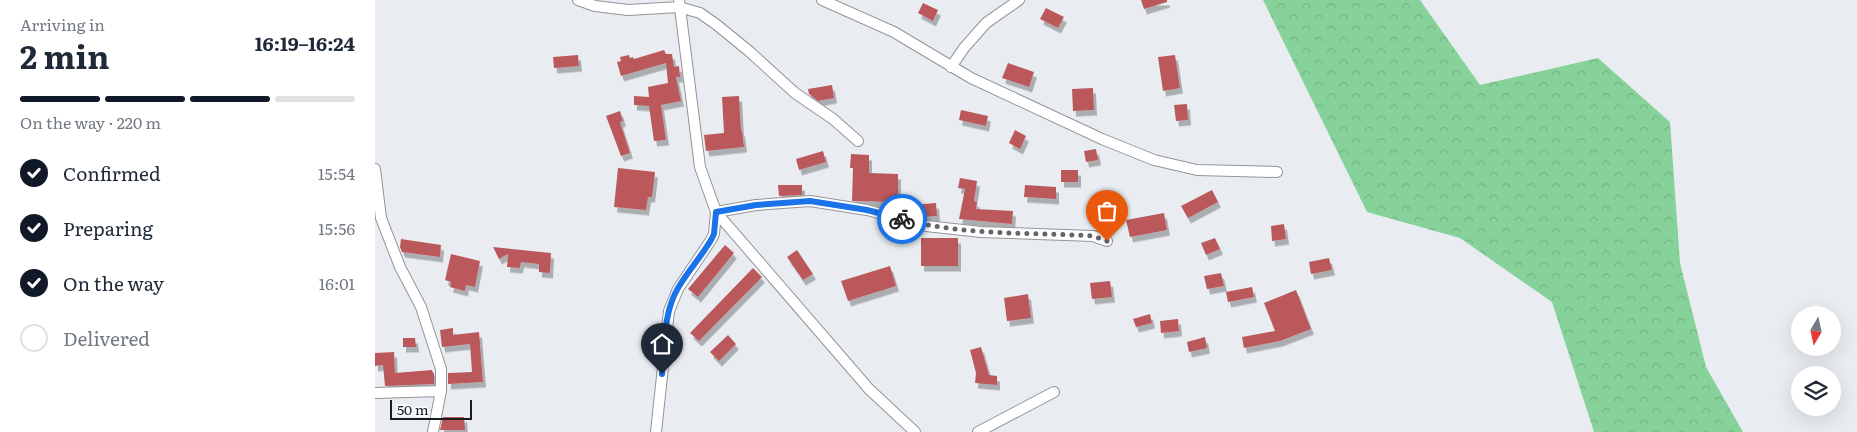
<!DOCTYPE html>
<html lang="en">
<head>
<meta charset="utf-8">
<style>
  :root { --surface:#fff; --page:#f2f2f3; --text:#1f2937; --muted:#747a83; --line:#e0e1e3; --accent:#111827 }
  body { margin:0; font-family:Literata,serif; background:var(--page); color:var(--text); height:100vh; display:flex; flex-direction:column; font-size:19px; white-space:nowrap }
  * { box-sizing:border-box; margin:0 }
  p { font-size:16px; color:var(--muted) }
  .icon { flex:none; width:28px; height:28px; fill:none; stroke:currentColor; stroke-width:2; stroke-linecap:round; stroke-linejoin:round }
  .map { position:relative; flex:1; overflow:hidden }
  .side { display:flex; flex-direction:column; background:var(--surface); width:375px }
  .side>* { flex:none }
  .needle { width:32px; rotate:189deg }
  .tools { position:absolute; left:1416px; top:306px; display:grid; gap:10px }
  .tools a { display:grid; place-items:center; width:50px; height:50px; border-radius:50%; background:var(--surface); box-shadow:0 5px 20px #0002; font-size:25px }
  .scale { position:absolute; left:15px; bottom:12px; width:82px; box-sizing:border-box; padding-left:5px; border:2px solid #1b1c1e; border-top:0; font-size:14px; line-height:18px; white-space:nowrap; color:#1b1c1e; -webkit-text-stroke:4px #f7fafe; paint-order:stroke }
  .pin { position:absolute; display:grid; place-items:center; width:42px; height:42px; color:#fff; margin:-51px -21px; border-radius:50% 50% 50% 0; rotate:-45deg; box-shadow:0 0 5px #0007 }
  .pin .icon { rotate:45deg }
  .courier { position:absolute; display:grid; place-items:center; width:50px; height:50px; margin:-25px; border:4px solid #1a73e8; border-radius:50%; background:#fff; color:#222; box-shadow:0 1px 6px #0007 }
  .head em { font-style:normal; font-weight:700 }
  .head div { display:flex; flex-direction:column-reverse }
  .head { display:flex; align-items:center; justify-content:space-between; height:85px; padding:0 20px }
  h1 { font-size:32px; font-weight:700; line-height:38px }
  .bar { display:grid; grid-template-columns:repeat(4,1fr); gap:8px 5px; align-content:center; height:60px; padding:0 20px }
  .bar i { height:6px; border-radius:4px; background:var(--line) }
  .bar .active { background:var(--accent) }
  .bar p { grid-column:span 4 }
  ol { padding:0 20px; list-style:none }
  li { display:flex; align-items:center; gap:15px; height:55px }
  li p { margin-inline-start:auto }
  li .icon { padding:5px; border-radius:50%; background:var(--accent); color:#fff; stroke-width:4 }
  li:last-child { color:var(--muted) }
  li i { width:28px; height:28px; border:2px solid var(--line); border-radius:50% }
  main { display:flex; flex:1; min-height:0 }
  .map>svg:first-child { display:block }
</style>
</head>
<body>
<main>
<section class="side">
<div class="head"><div><h1>2 min</h1><p>Arriving in</p></div><em>16:19–16:24</em></div>
<div class="bar"><i class="active"></i><i class="active"></i><i class="active"></i><i></i><p>On the way · 220 m</p></div>
<ol>
<li><svg class="icon" aria-label="check" viewBox="0 0 24 24"><path d="M5 12l5 5 9-10"/></svg>Confirmed<p>15:54</p></li>
<li><svg class="icon" aria-label="check" viewBox="0 0 24 24"><path d="M5 12l5 5 9-10"/></svg>Preparing<p>15:56</p></li>
<li><svg class="icon" aria-label="check" viewBox="0 0 24 24"><path d="M5 12l5 5 9-10"/></svg>On the way<p>16:01</p></li>
<li><i></i>Delivered</li>
</ol>
</section>
<div class="map">
<svg width="1482" height="432" viewBox="0 0 1482 432">
  <defs>
    <pattern id="forest-crowns" width="20" height="18" patternUnits="userSpaceOnUse" patternTransform="scale(1.25)"><rect width="20" height="18" fill="#87d29a"/><path d="M2 6a3 3 0 1 1 6 0M12 15a3 3 0 1 1 6 0" fill="none" stroke="#74b484"/></pattern>
    <filter id="shadow"><feDropShadow dx="3" dy="5.5" stdDeviation="0" flood-color="#0004"/></filter>
  </defs>
  <rect width="100%" height="100%" fill="#e9edf2"/>
  <path fill="url(#forest-crowns)" d="M888,0H1045L1105,85L1223,58L1295,122L1305,263L1331,367L1368,432H1219L1177,302L1085,238L992,212Z"/>
  <path fill="#bb595b" filter="url(#shadow)" d="M766,0H792V2L769,9Z
    M548,3L563,10L558,21L543,13Z
    M671,8L689,17L683,28L665,19Z
    M289,50L291,54H297L299,67L304,66L305,77H301L306,101L286,105L291,140L279,141L274,106L259,105V96L274,97L273,87L293,83L291,63L246,76L242,62L246,61L245,57L254,55L255,58L258,57L259,59Z
    M203,55L204,66L179,68L178,57Z
    M800,55L805,88L788,91L783,57Z
    M633,63L659,72L654,87L627,78Z
    M457,85L459,98L443,101L434,94L433,89Z
    M718,88L719,110L698,111L697,89Z
    M364,96L366,131H367L369,147L331,151L329,135L349,133L347,97Z
    M812,104L813,120L801,121L799,105Z
    M586,110L613,116L611,126L584,120Z
    M245,111L248,121L245,122L255,153L246,156L231,116Z
    M640,130L651,136L645,149L634,143Z
    M721,149L723,160L711,162L709,151Z
    M448,151L451,162L424,170L421,159Z
    M476,154L494,155V173L523,174V202L477,201L478,168H475Z
    M243,168L280,172L277,197H273L271,210L239,207Z
    M686,170H703V182H686Z
    M585,178L602,181L599,201L602,202L601,209L638,211L637,224L584,219L590,189L583,188Z
    M403,185H427V195L404,196Z
    M650,185L681,187V199L649,197Z
    M837,190L843,202L813,218L806,206Z
    M561,203L562,216L544,217L538,215L537,205Z
    M728,206L733,220L720,225L715,210Z
    M789,213L792,230L755,237L751,220Z
    M909,224L911,239L897,241L896,226Z
    M546,238H583V266H546Z
    M840,238L845,249L831,255L826,243Z
    M26,239L66,245L65,257L27,252L25,247Z
    M350,245L359,253L323,297L313,289Z
    M118,247L176,253L175,273L164,272V264L146,262L145,268L132,267L133,254L124,259Z
    M422,250L438,274L428,280L412,257Z
    M76,254L105,261L100,287L91,285L90,291L75,287L76,282L70,280Z
    M954,258L957,270L936,274L934,262Z
    M515,266L521,286L473,301L466,281Z
    M378,268L387,277L324,341L315,333Z
    M846,273L849,286L832,289L829,276Z
    M735,281L737,297L717,299L715,283Z
    M877,287L879,297L853,302L851,292Z
    M921,290L936,329L905,341L869,348L867,337L900,331L889,303Z
    M653,294L656,318L632,321L629,298Z
    M775,314L777,323L761,327L758,319Z
    M803,319L804,331L786,333L785,321Z
    M78,328V335L104,332L108,382L73,384V373L97,372L95,344L67,347L65,330Z
    M353,335L361,344L344,361L335,352Z
    M830,337L832,348L814,352L812,342Z
    M28,338H40L41,347H28Z
    M606,347L614,375L622,376V385L600,383L601,373L595,350Z
    M19,352L20,373L57,370L58,373H59V384L10,386L8,365L0,366V353Z
    M68,417H89L90,430H65Z"/>
  <g fill="none" stroke-linecap="round" stroke-linejoin="round">
    <g stroke="#92959a" stroke-width="12">
      <path id="street" d="M203,0L220,6L253,10L304,7L325,13L342,25L375,52L420,93L458,119L483,141
        M447,0L519,32L596,78L727,139L779,160L822,170L902,172
        M576,67L589,48L611,23L644,0
        M0,169L6,218L25,267L46,307L66,369V391L58,432
        M341,212L381,205L435,201L492,210L551,226L606,232L718,236L732,241
        M341,212L494,389L540,432
        M0,393L66,391
        M281,432L294,311L303,289L336,240L339,234L341,212L325,167L304,0
        M603,432L679,392"/>
    </g>
    <use href="#street" stroke="#fff" stroke-width="10"/>
  </g>
  <g fill="none" stroke-linecap="round" stroke-linejoin="round">
    <path stroke="#636568" stroke-width="5" stroke-dasharray="0 9" d="M527,219C589,236 654,232 718,236L732,241"/>
    <path stroke="#1a73e8" stroke-width="6" d="M287,374C290,346 288,313 303,288C313,271 326,257 336,240L339,234L341,212L381,205L435,201L492,210L527,219"/>
  </g>
</svg>
<div class="tools">
<a><svg class="needle" viewBox="-14 -14 28 28"><path d="M0-13l5 13h-10z" fill="#e53935"/><path d="M0 13l5-13h-10z" fill="#747a83"/></svg></a>
<a><svg class="icon" aria-label="layers" viewBox="0 0 24 24"><path d="M12 4l9 5-9 5-9-5zM3 14l9 5 9-5"/></svg></a>
</div>
<div class="scale">50 m</div>
<div class="pin" style="left:732px;top:241px;background:#ea580c"><svg class="icon" aria-label="bag" viewBox="0 0 24 24"><path d="M5 8h14l-1 12H6zM9 8a3 3 0 0 1 6 0"/></svg></div>
<div class="pin" style="left:287px;top:374px;background:#1f2937"><svg class="icon" aria-label="home" viewBox="0 0 24 24"><path d="M3 11l9-7 9 7M6 9v11h12V9"/></svg></div>
<div class="courier" style="left:527px;top:219px"><svg class="icon" aria-label="bike" viewBox="0 0 24 24"><circle cx="6" cy="16" r="4"/><circle cx="18" cy="16" r="4"/><path d="M6 16l4-8h5l3 8M10 8l3 8H6M13 5h3"/></svg></div>
</div>
</main>
</body>
</html>
